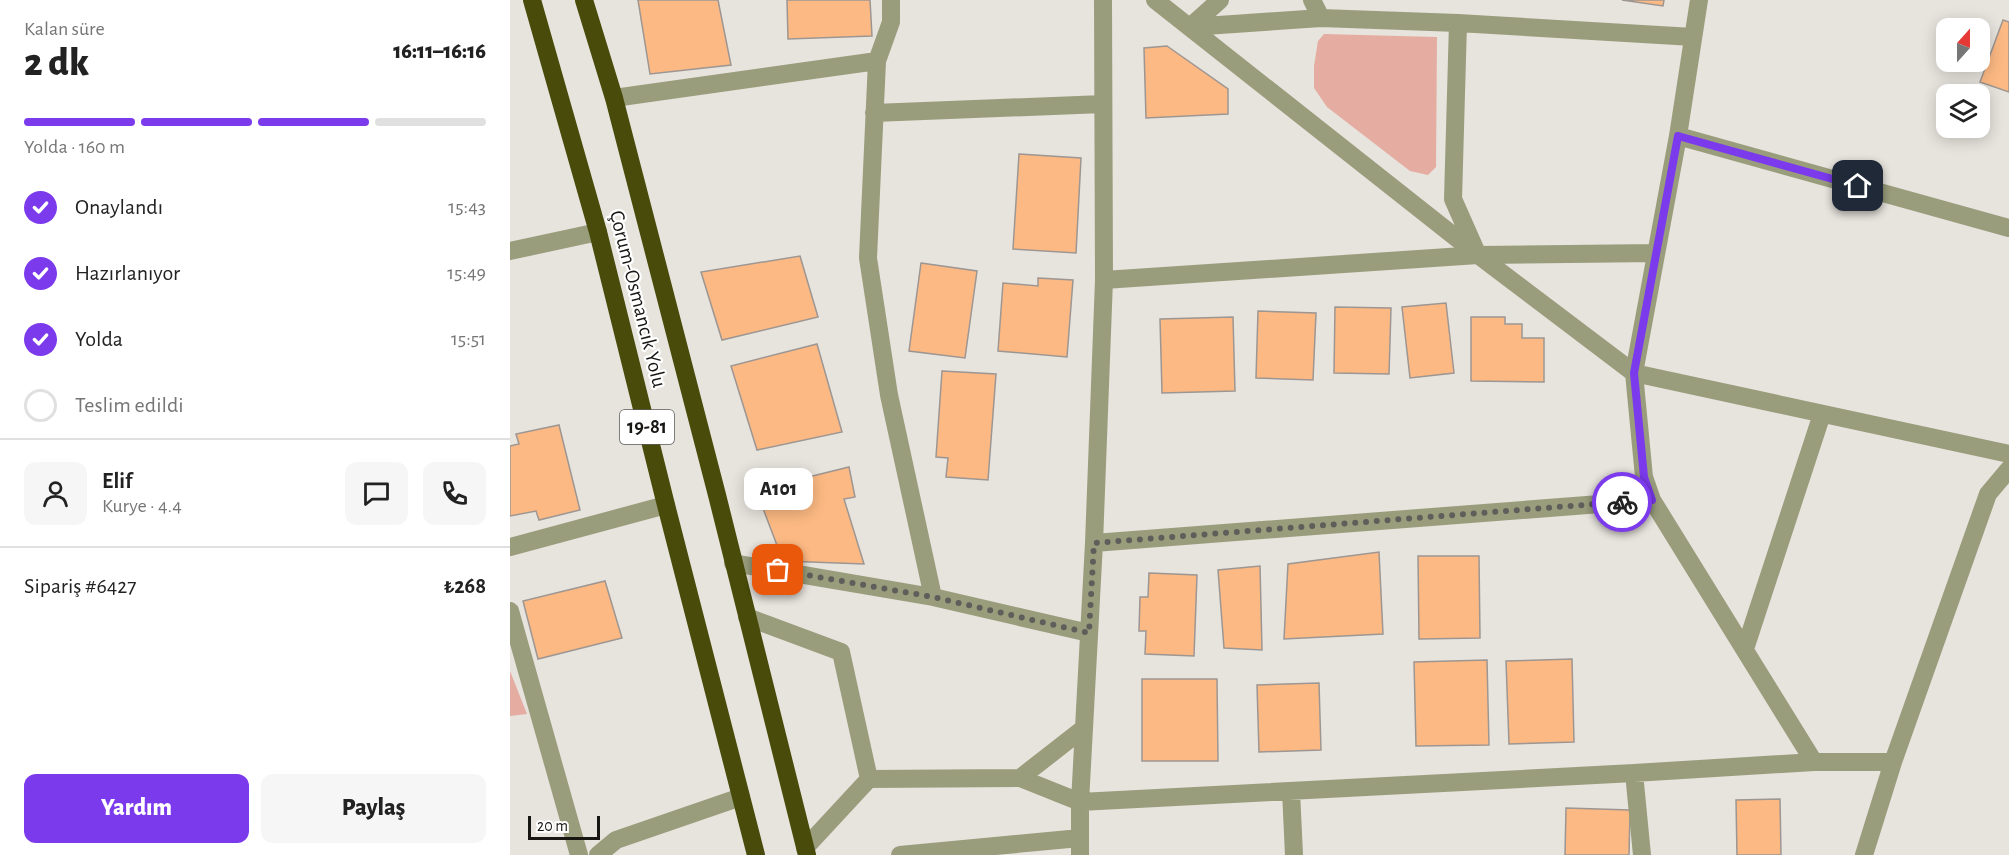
<!DOCTYPE html>
<html lang="tr">
<head>
<meta charset="utf-8">
<style>
  :root { --surface:#fff; --page:#f6f6f6; --text:#222; --muted:#767676; --line:#e0e0e0; --accent:#7c3aed }
  body { margin:0; font-family:"Alegreya Sans",sans-serif; background:var(--page); color:var(--text); height:100vh; display:flex; flex-direction:column; font-size:22px; white-space:nowrap }
  * { box-sizing:border-box; margin:0 }
  p { font-size:20px; color:var(--muted) }
  .icon { flex:none; width:33px; height:33px; fill:none; stroke:currentColor; stroke-width:2; stroke-linecap:round; stroke-linejoin:round }
  .map { position:relative; flex:1; overflow:hidden }
  .sheet { display:flex; flex-direction:column; background:var(--surface); width:510px }
  .sheet>* { flex:none }
  .needle { width:39px; rotate:21deg }
  .tools { position:absolute; left:1426px; top:18px; display:grid; gap:12px }
  .tools a { display:grid; place-items:center; width:54px; height:54px; border-radius:12px; background:var(--surface); box-shadow:0 3px 15px #0003; font-size:30px }
  .scale { position:absolute; left:18px; bottom:15px; width:72px; box-sizing:border-box; padding-left:6px; border:3px solid #171613; border-top:0; font-size:16px; line-height:21px; white-space:nowrap; color:#171613; -webkit-text-stroke:4px #fff; paint-order:stroke }
  .pin { position:absolute; display:grid; place-items:center; width:51px; height:51px; color:#fff; margin:-26px; border-radius:12px; box-shadow:0 3px 9px #0006 }
  .courier { position:absolute; display:grid; place-items:center; width:60px; height:60px; margin:-30px; border:4px solid #7c3aed; border-radius:50%; background:#fff; color:#222; box-shadow:0 2px 8px #0007 }
  .bubble { position:absolute; height:42px; border-radius:12px; background:var(--surface); box-shadow:0 3px 15px #0003; font-size:20px; font-weight:800; line-height:42px; text-align:center }
  .summary em { font-style:normal; font-weight:800 }
  .summary div { display:flex; flex-direction:column-reverse }
  .summary { display:flex; align-items:center; justify-content:space-between; height:102px; padding:0 24px }
  h1 { font-size:39px; font-weight:800; line-height:45px }
  .bar { display:grid; grid-template-columns:repeat(4,1fr); gap:9px 6px; align-content:center; height:72px; padding:0 24px }
  .bar i { height:8px; border-radius:4px; background:var(--line) }
  .bar .on { background:var(--accent) }
  .bar p { grid-column:span 4 }
  .line { display:flex; align-items:center; gap:15px; padding:0 24px; border-top:2px solid var(--line) }
  .line div { flex:1 }
  .round { display:grid; place-items:center; flex:none; width:63px; height:63px; border-radius:12px; background:var(--page) }
  ol { padding:0 24px; list-style:none }
  li { display:flex; align-items:center; gap:18px; height:66px }
  li p { margin-inline-start:auto }
  li .icon { padding:6px; border-radius:50%; background:var(--accent); color:#fff; stroke-width:4 }
  li:last-child { color:var(--muted) }
  li i { width:33px; height:33px; border:3px solid var(--line); border-radius:50% }
  .action { display:flex; gap:12px; margin-top:auto; padding:12px 24px }
  .action a { flex:1; height:69px; border-radius:12px; background:var(--accent); color:#fff; font-size:24px; font-weight:800; line-height:69px; text-align:center }
  .action a+a { background:var(--page); color:var(--text) }
  main { display:flex; flex:1; min-height:0 }
  .map>svg:first-child { display:block }
</style>
</head>
<body>
<main>
<section class="sheet">
<div class="summary"><div><h1>2 dk</h1><p>Kalan süre</p></div><em>16:11–16:16</em></div>
<div class="bar"><i class="on"></i><i class="on"></i><i class="on"></i><i></i><p>Yolda · 160 m</p></div>
<ol>
<li><svg class="icon" aria-label="check" viewBox="0 0 24 24"><path d="M5 12l5 5 9-10"/></svg>Onaylandı<p>15:43</p></li>
<li><svg class="icon" aria-label="check" viewBox="0 0 24 24"><path d="M5 12l5 5 9-10"/></svg>Hazırlanıyor<p>15:49</p></li>
<li><svg class="icon" aria-label="check" viewBox="0 0 24 24"><path d="M5 12l5 5 9-10"/></svg>Yolda<p>15:51</p></li>
<li><i></i>Teslim edildi</li>
</ol>
<div class="line" style="height:108px"><a class="round"><svg class="icon" aria-label="person" viewBox="0 0 24 24"><circle cx="12" cy="8" r="4"/><path d="M4 21q1-7 8-7t8 7"/></svg></a><div><b>Elif</b><p>Kurye · 4.4</p></div><a class="round"><svg class="icon" aria-label="chat" viewBox="0 0 24 24"><path d="M4 5h16v11H9l-5 4z"/></svg></a><a class="round"><svg class="icon" aria-label="phone" viewBox="0 0 24 24"><path d="M5 4h4l2 5-3 2q2 4 5 5l2-3 5 2v4C11 20 4 13 5 4z"/></svg></a></div>
<div class="line" style="height:78px"><div>Sipariş #6427</div><b>₺268</b></div>
<div class="action"><a>Yardım</a><a>Paylaş</a></div>
</section>
<div class="map">
<svg width="1499" height="855" viewBox="0 0 1499 855">
  <rect width="100%" height="100%" fill="#e7e3dd"/>
  <path fill="#e5ada1" d="M814,34L927,37L926,167L918,175L900,171L817,107L804,88V66L808,41Z
    M0,671L17,714L0,716Z"/>
  <path fill="#fcb983" stroke="#9d9692" stroke-width="1.5" d="M128,0H208L221,65L140,74Z
    M277,0H360L362,36L278,39Z
    M1112,0H1154L1153,6Z
    M1493,20L1499,22V92L1470,82Z
    M657,46L718,89V114L636,118L634,48Z
    M509,154L571,158L566,253L503,249Z
    M290,256L308,317L212,340L191,272Z
    M411,263L467,271L455,358L399,351Z
    M528,278L563,280L557,357L488,351L493,283L528,286Z
    M936,303L944,373L900,378L892,307Z
    M825,307L881,308L879,374L824,373Z
    M748,311L806,313L803,380L746,378Z
    M723,317L725,391L652,393L650,319Z
    M961,317H995V324H1012V338H1034V382L961,381Z
    M307,344L332,432L247,450L221,366Z
    M432,371L486,374L478,480L436,477L438,458L426,457Z
    M49,425L70,510L29,520L26,511L0,516V446L9,444L6,434Z
    M339,467L345,497L334,499L354,564L273,561L246,490Z
    M869,552L873,634L774,639L778,564Z
    M908,556H969L970,638L909,639Z
    M750,566L752,650L714,648L708,570Z
    M639,573L687,575L684,656L635,654L636,631H629L630,597H638Z
    M95,581L112,638L28,659L13,601Z
    M1062,659L1064,742L999,744L996,661Z
    M977,660L979,745L906,746L904,662Z
    M632,679H707L708,761H632Z
    M809,683L811,750L749,752L747,685Z
    M1270,799L1271,855H1227L1226,800Z
    M1056,808L1120,810L1119,855H1055Z"/>
  <g fill="none" stroke-linecap="round" stroke-linejoin="round">
    <path stroke="#999d7c" stroke-width="18" d="M381,0V22L367,61L358,258L379,395L423,597
      M645,0L968,255L1124,373L1134,477L1142,500L1304,762
      M802,0L811,18
      M1189,0L1168,136L1124,373L1499,454
      M948,23L943,199L966,251
      M680,27L811,18L948,23L1183,37
      M680,27L710,0
      M104,98L367,61
      M364,113L593,104
      M1168,136L1499,228
      M0,251L88,232
      M594,280L968,255L1146,253
      M584,543L1142,500
      M0,547L156,505
      M223,563L423,597L579,633
      M0,611L69,855
      M237,617L331,652L359,779L295,848
      M1235,649L1312,414
      M1124,773L1132,855
      M510,778L570,802L1124,773L1304,762H1383
      M359,779L510,778L574,728
      M781,791L784,855
      M88,855L106,840L231,797
      M390,855L570,838
      M570,855V802L584,543L594,280L593,0
      M1354,855L1383,762L1478,494L1499,469"/>
    <path stroke="#484b09" stroke-width="18" d="M22,0L88,232L156,505L246,855
      M74,0L104,98L207,495L297,855"/>
  </g>
  <g fill="none" stroke-linecap="round" stroke-linejoin="round">
    <path stroke="#605e5a" stroke-width="6" stroke-dasharray="0 10.8" d="M268,570L423,597L579,633L584,543L1112,502"/>
    <path stroke="#7c3aed" stroke-width="8" d="M1112,502L1142,500L1134,477L1124,373L1168,136L1348,186"/>
  </g>
  <g text-anchor="middle" dominant-baseline="central" stroke-width="4.5" stroke-linejoin="round" paint-order="stroke">
    <rect fill="#fff" stroke="#5d5c5a" stroke-width="1.5" x="110" y="410" width="54" height="34" rx="4.5"/>
    <g font-size="20" font-weight="bold" fill="#171613">
      <text x="137" y="427">19-81</text>
    </g>
    <g font-size="21" fill="#171613" stroke="#fff">
      <text transform="translate(128 299) rotate(76)">Çorum-Osmancık Yolu</text>
    </g>
  </g>
</svg>
<div class="tools">
<a><svg class="needle" viewBox="-14 -14 28 28"><path d="M0-13l5 13h-10z" fill="#e53935"/><path d="M0 13l5-13h-10z" fill="#767676"/></svg></a>
<a><svg class="icon" aria-label="layers" viewBox="0 0 24 24"><path d="M12 4l9 5-9 5-9-5zM3 14l9 5 9-5"/></svg></a>
</div>
<div class="scale">20 m</div>
<div class="pin" style="left:268px;top:570px;background:#ea580c"><svg class="icon" aria-label="bag" viewBox="0 0 24 24"><path d="M5 8h14l-1 12H6zM9 8a3 3 0 0 1 6 0"/></svg></div>
<div class="pin" style="left:1348px;top:186px;background:#1f2937"><svg class="icon" aria-label="home" viewBox="0 0 24 24"><path d="M3 11l9-7 9 7M6 9v11h12V9"/></svg></div>
<div class="courier" style="left:1112px;top:502px"><svg class="icon" aria-label="bike" viewBox="0 0 24 24"><circle cx="6" cy="16" r="4"/><circle cx="18" cy="16" r="4"/><path d="M6 16l4-8h5l3 8M10 8l3 8H6M13 5h3"/></svg></div>
<div class="bubble" style="left:234px;top:468px;width:69px">A101</div>
</div>
</main>
</body>
</html>
